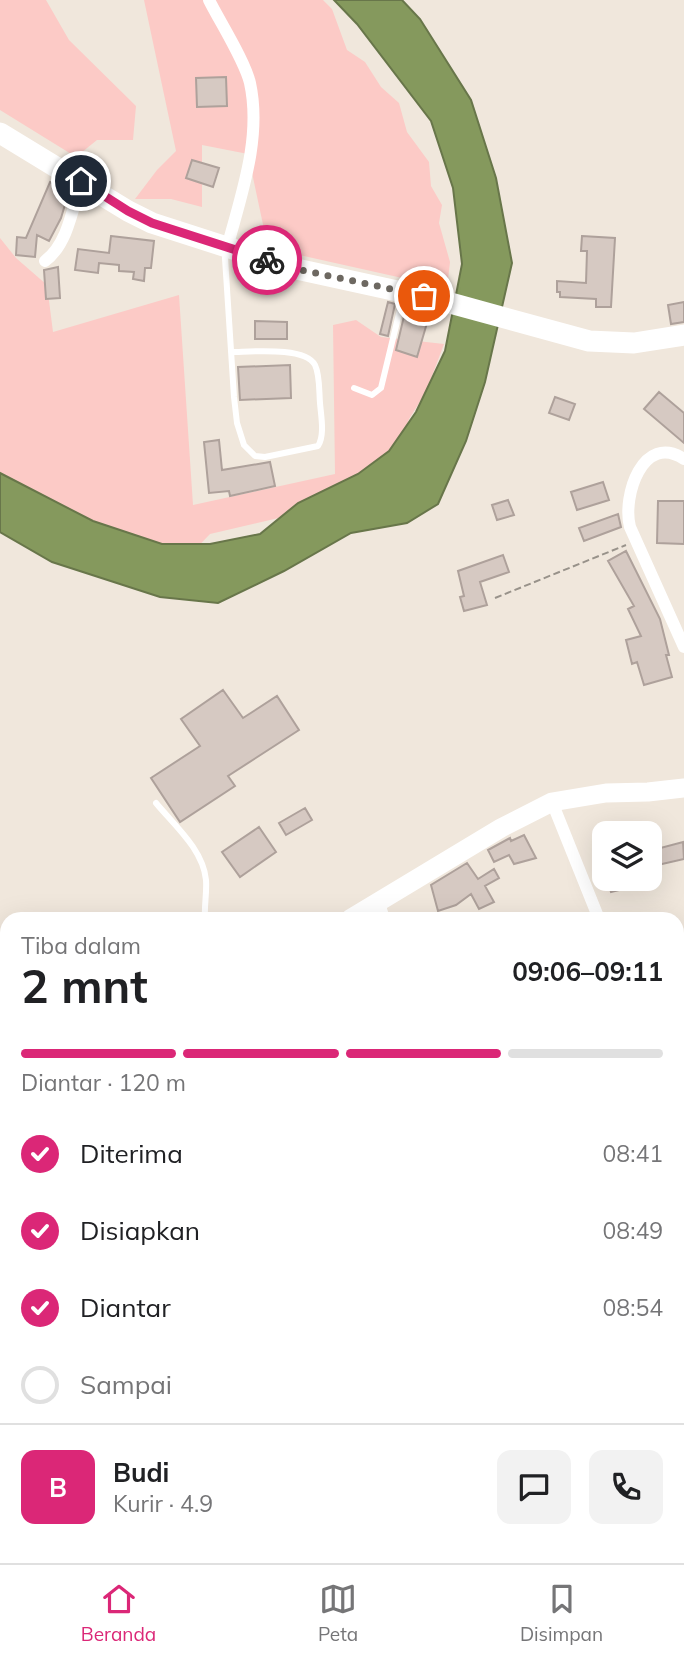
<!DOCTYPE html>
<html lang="id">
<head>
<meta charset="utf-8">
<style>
  :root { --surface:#fff; --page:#f2f2f2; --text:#202124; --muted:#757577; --line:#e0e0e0; --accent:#db2777 }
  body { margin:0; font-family:Mulish,sans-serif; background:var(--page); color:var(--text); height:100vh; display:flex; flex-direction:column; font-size:26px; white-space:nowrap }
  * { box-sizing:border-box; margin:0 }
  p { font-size:23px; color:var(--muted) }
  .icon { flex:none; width:38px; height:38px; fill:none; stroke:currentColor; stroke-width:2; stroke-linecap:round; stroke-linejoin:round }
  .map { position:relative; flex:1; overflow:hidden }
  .sheet { position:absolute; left:0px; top:912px; width:684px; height:653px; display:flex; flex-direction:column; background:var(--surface); border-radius:21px 21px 0 0; box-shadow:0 7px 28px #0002 }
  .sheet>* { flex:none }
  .controls { position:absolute; left:592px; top:821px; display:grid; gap:14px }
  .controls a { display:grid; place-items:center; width:70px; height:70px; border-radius:14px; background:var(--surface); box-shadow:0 7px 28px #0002; font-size:35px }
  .pin { position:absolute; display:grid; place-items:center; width:60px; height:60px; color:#fff; margin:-30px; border:4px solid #fff; border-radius:50%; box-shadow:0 2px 7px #0007 }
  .courier { position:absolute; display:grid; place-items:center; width:70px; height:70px; margin:-35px; border:5px solid #db2777; border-radius:50%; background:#fff; color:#222; box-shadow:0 2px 9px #0007 }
  .head em { font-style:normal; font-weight:700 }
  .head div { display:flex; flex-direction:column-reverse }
  .head { display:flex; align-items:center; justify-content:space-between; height:119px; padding:0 21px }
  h1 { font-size:46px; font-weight:700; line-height:52px }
  .bar { display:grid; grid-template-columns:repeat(4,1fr); gap:10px 7px; align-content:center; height:84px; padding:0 21px }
  .bar i { height:9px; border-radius:5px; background:var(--line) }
  .bar .on { background:var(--accent) }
  .bar p { grid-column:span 4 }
  .line { display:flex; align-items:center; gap:18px; padding:0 21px; border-top:2px solid var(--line) }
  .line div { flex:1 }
  .round { display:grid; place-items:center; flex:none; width:74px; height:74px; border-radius:14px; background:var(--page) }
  ol { padding:0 21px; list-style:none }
  li { display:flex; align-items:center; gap:21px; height:77px }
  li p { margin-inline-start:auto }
  li .icon { padding:7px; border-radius:50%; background:var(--accent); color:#fff; stroke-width:4 }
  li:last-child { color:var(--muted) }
  li i { width:38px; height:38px; border:4px solid var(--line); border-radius:50% }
  .menu { display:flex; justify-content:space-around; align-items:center; height:98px; border-top:2px solid var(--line); background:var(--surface); font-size:19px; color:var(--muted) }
  .menu a { display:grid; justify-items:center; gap:4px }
  .menu .on { color:var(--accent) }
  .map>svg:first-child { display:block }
</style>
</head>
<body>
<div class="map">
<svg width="684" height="1563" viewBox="0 0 684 1563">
  <rect width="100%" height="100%" fill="#f0e7dc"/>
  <path fill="#fccac6" d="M0,0H46L69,40L136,106L133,140H97L76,157L0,110Z
    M144,0H323L332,9L347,50L365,62L381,87L399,103L407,132L429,162L431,186L442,205L439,223L450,262L447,288L268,248L248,154L202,145V207L171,199H135L157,170L176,151Z
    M0,238L16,258L47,285L53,332L179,295L193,505L335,474L333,325L356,320L381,337L444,344L426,392L409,419L394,462L287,516L210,534L183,562L0,490Z"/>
  <path fill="#85995d" stroke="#68764a" stroke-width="2" d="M334,0H402L420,19L471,100L496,178L512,263L485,382L466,441L438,504L407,523L351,533L284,571L218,603L160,597L52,562L0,532V473L93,521L162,544H210L260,534L298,503L358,474L389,451L416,412L445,351L462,264L453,188L431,121L357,24Z"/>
  <path fill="#d6c9c2" stroke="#aea19b" stroke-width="2" d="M226,77L227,106L197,107L196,78Z
    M192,160L219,168L213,187L186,178Z
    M50,182L69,191L61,218L49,241L37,235L35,257L16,255L17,237L26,238Z
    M111,236L154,241L151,268H145L144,281L133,279L134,272L119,271V265L99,263L98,273L75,270L78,249L109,253Z
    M582,236L615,238L611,307H596V299L560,297V292H557V281L586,283L587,251H581Z
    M58,267L60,298L46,299L44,270Z
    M388,302L395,304L388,336L380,334Z
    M684,302V322L671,324L668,305Z
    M404,316L427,323L417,357L396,350Z
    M255,321L287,322V339H255Z
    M290,365L291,398L240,400L238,367Z
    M659,392L684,413V443L644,409Z
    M555,397L575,404L569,420L549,413Z
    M219,440L222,470L270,462L275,486L230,496L229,491L209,493L204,442Z
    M603,482L609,500L577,510L571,492Z
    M508,500L514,515L497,520L492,505Z
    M658,501H684V544L657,543Z
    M618,514L621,527L584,541L579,528Z
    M626,551L660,619L669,655H666L672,677L644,685L637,662L632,664L626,640L641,636L628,609L634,606L608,561Z
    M503,555L509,572L480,582L487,605L464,611L460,597L464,596L458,571Z
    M223,690L243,718L277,696L299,730L228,776L235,786L180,822L151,778L200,746L181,719Z
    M305,808L312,820L286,835L279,823Z
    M259,827L276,852L240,877L222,852Z
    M524,835L536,858L514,864L509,855L494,862L488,850L510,838L511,841Z
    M683,842L684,859L649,867V851Z
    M467,863L478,879L494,869L499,878L485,886L494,902L479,909L471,894L456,905L438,911L431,885Z
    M607,878H651V882L611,892Z"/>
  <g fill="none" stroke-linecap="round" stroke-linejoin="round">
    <path stroke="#98928a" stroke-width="2" stroke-dasharray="7 3.5" stroke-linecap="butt" d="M495,598L626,545"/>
    <path stroke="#fff" stroke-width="6" d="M227,250L225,258L234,397L237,423L244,445L255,456L265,457L318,446C325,435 321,416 320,403C319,392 320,375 315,365C305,346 249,352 231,352
      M354,388L372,395L381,388L403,297
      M156,803C174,825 203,849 206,880C207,893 204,906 205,919"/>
    <path stroke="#fff" stroke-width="12" d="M209,0C220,22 245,61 250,83C262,138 241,195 227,248
      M45,261C68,244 73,207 81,181
      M684,459C643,432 622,496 630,527L684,647
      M552,802L599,919
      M379,903L384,919
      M677,1051L684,1057
      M677,1176L684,1175
      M677,1281L684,1310
      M677,1400L684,1399
      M0,1456L7,1468
      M677,1479L684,1470
      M0,1484L7,1495
      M53,1558L55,1563
      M122,1558L124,1563
      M190,1558L192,1563
      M269,1558L270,1563
      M337,1558L338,1563
      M403,1558L405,1563
      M476,1558L478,1563"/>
    <path stroke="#fff" stroke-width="19" d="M350,919L501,828L552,802L606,793L648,792L684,788
      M0,1187L7,1177"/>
    <path stroke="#fff" stroke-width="21" d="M0,133L128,211L152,223L292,268L443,301L589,341L634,343L684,335"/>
  </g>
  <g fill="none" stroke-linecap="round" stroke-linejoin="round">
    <path stroke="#6d6861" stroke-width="7" stroke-dasharray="0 12.6" d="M267,260L292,268L424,296"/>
    <path stroke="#db2777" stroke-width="9" d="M81,181L128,211L152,223L267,260"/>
  </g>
</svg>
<div class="controls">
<a><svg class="icon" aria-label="layers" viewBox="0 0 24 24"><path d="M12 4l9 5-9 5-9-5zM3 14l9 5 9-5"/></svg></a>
</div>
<div class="pin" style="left:424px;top:296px;background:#ea580c"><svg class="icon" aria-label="bag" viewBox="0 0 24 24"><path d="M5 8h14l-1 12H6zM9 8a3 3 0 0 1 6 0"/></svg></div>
<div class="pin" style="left:81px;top:181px;background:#1f2937"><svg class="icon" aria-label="home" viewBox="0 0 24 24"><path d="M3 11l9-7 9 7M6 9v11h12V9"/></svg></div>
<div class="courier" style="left:267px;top:260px"><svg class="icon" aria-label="bike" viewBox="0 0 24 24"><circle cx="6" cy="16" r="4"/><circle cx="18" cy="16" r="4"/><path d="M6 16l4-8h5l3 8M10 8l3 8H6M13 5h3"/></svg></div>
<section class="sheet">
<div class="head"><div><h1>2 mnt</h1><p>Tiba dalam</p></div><em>09:06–09:11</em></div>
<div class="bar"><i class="on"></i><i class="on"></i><i class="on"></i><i></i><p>Diantar · 120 m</p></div>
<ol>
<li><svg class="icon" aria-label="check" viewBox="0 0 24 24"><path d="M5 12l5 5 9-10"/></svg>Diterima<p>08:41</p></li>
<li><svg class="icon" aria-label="check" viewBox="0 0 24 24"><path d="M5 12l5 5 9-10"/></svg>Disiapkan<p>08:49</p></li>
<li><svg class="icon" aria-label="check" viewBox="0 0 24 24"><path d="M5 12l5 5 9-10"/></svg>Diantar<p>08:54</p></li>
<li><i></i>Sampai</li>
</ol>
<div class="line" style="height:126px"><b class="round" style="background:var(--accent);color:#fff">B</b><div><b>Budi</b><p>Kurir · 4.9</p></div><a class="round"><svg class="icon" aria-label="chat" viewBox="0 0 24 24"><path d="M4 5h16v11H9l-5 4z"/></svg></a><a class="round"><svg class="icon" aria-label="phone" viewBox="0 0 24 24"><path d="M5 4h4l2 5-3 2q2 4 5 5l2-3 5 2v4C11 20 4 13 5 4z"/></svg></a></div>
</section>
</div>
<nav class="menu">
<a class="on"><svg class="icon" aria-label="home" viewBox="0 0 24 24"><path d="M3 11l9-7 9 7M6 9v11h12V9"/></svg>Beranda</a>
<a><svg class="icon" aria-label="map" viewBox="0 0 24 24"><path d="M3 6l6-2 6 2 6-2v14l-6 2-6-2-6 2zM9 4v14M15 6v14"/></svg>Peta</a>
<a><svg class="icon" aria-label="saved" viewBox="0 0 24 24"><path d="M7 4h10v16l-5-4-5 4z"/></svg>Disimpan</a>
</nav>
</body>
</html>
